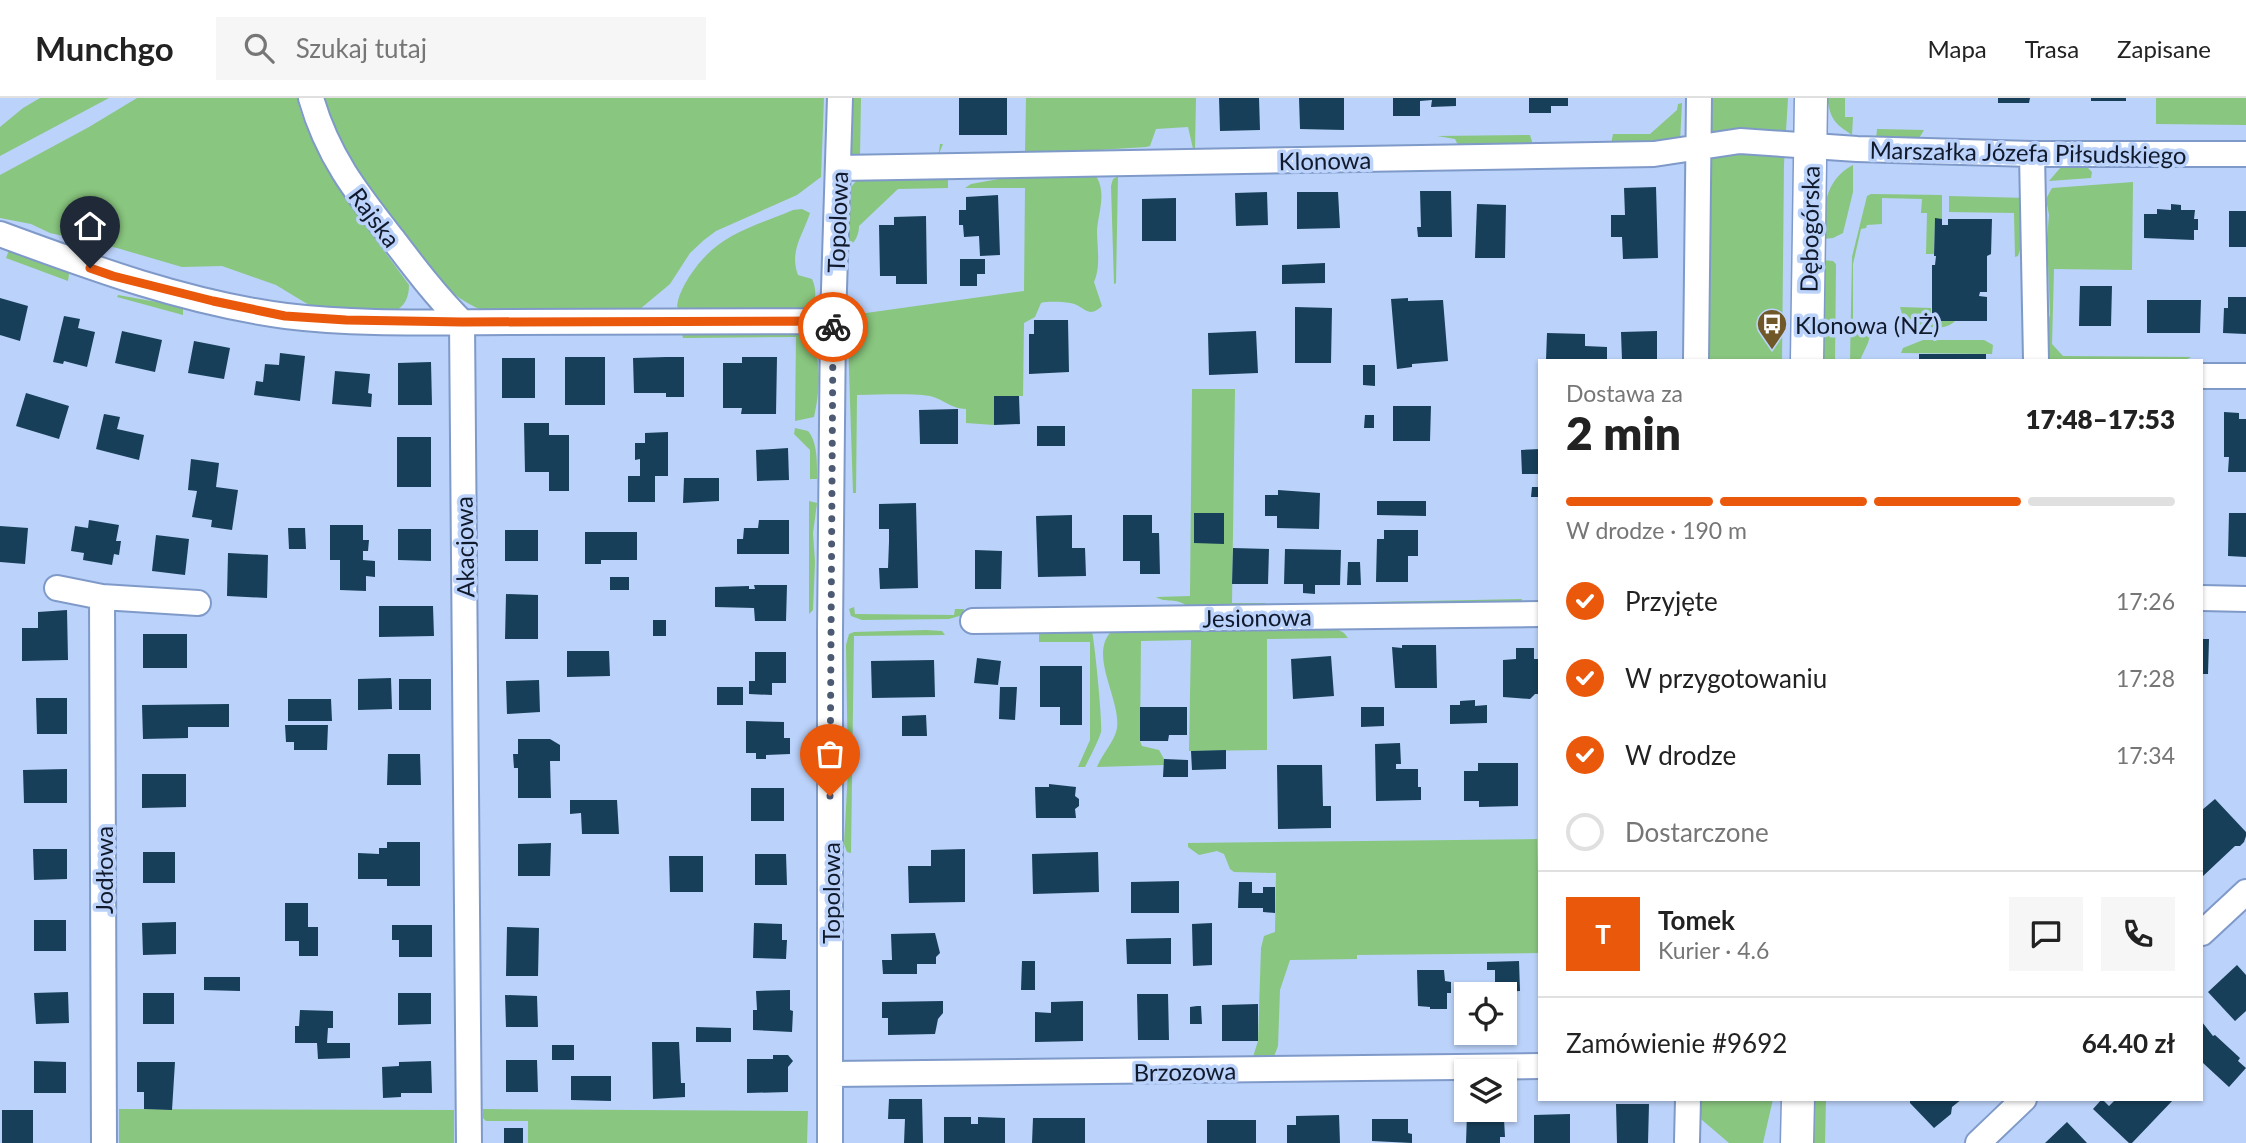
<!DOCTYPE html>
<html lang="pl">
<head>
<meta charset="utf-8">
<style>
  :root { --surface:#fff; --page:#f6f6f6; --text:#222; --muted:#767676; --line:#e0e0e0; --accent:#ea580c }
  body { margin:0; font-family:Lato,sans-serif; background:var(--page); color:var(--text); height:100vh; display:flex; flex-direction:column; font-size:26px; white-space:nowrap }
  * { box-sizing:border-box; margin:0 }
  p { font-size:23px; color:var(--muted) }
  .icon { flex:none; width:38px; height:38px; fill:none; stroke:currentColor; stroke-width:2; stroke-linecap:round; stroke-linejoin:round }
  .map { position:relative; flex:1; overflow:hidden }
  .details { position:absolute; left:1538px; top:261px; width:665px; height:742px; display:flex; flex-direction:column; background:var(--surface); border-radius:0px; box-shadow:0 2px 5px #0004 }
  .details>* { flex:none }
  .fabs { position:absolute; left:1454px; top:884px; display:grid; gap:14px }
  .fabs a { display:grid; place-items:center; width:63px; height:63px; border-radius:0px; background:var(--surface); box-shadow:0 2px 5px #0004; font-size:35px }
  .pin { position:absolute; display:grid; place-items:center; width:60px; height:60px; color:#fff; margin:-72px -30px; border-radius:50% 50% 50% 0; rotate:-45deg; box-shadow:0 0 7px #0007 }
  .pin .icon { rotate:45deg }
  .courier { position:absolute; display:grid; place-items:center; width:70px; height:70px; margin:-35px; border:5px solid #ea580c; border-radius:50%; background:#fff; color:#222; box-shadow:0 2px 9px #0007 }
  .head em { font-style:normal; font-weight:800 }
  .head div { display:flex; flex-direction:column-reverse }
  .head { display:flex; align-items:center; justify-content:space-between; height:119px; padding:0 28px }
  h1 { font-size:46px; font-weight:800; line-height:52px }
  .bar { display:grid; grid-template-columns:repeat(4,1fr); gap:10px 7px; align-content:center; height:84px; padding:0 28px }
  .bar i { height:9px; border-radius:5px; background:var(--line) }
  .bar .current { background:var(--accent) }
  .bar p { grid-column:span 4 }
  .line { display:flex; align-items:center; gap:18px; padding:0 28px; border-top:2px solid var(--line) }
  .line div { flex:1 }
  .round { display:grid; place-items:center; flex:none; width:74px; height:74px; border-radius:0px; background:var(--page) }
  ol { padding:0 28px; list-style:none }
  li { display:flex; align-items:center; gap:21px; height:77px }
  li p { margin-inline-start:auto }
  li .icon { padding:7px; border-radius:50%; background:var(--accent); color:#fff; stroke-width:4 }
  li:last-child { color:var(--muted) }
  li i { width:38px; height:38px; border:4px solid var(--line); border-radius:50% }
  header { display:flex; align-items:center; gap:42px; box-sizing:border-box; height:98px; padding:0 35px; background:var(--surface); border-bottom:2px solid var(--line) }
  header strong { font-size:33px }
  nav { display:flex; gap:38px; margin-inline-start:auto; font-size:24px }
  .search { width:490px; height:63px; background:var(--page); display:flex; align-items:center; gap:18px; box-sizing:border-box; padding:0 24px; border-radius:0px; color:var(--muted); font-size:26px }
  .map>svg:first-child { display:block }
</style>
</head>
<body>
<header>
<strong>Munchgo</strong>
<div class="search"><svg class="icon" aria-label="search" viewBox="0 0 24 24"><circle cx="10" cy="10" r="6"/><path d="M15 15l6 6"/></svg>Szukaj tutaj</div>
<nav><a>Mapa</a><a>Trasa</a><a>Zapisane</a></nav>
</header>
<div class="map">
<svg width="2246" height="1045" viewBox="0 0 2246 1045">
  <rect width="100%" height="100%" fill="#bbd2fa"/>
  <path fill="#89c67f" d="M40,0H109L0,58V29L23,10Z
    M137,0H297C311,63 372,135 409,187C409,199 405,209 393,214L314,210L276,187L222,168L182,169L117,150L50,135L31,126L0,120V77L89,29Z
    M322,0H824L821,79L797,97L716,133L704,142L690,155L670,186L640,211L485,213C439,197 412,150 385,112C369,89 352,65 338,40C331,28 327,13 322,0Z
    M846,0H861L860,58L934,57L939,54L940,46H943L938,58H854L849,52Z
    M1026,0H1196L1195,50L1202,51L1201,55H1194L1188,29L1156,31L1150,48L1146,49L1050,55L959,56L1025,54Z
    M1706,0H1788L1784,66L1782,262H1706Z
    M1827,0H1845V19H1853L1852,37C1834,25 1831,22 1827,0Z
    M2156,0H2246V27L2156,26Z
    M1682,5L1680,44L1611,46L1613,36H1650L1677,12L1678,6Z
    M1877,31L1924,32L1918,42L1876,41Z
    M1530,37L1533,47H1458L1455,41L1437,38Z
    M2083,65L2092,74L2091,80L2049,83L2061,69Z
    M1853,67V94L1843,135L1833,140L1823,141C1823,112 1824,82 1853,67Z
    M1015,78H1096C1107,95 1098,115 1097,133C1097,148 1101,169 1094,184L1102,208C1087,222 1085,207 1070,205C1062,204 1049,203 1041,205L1035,219L1024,225L1023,298H994V327L966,325V311C952,311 943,301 930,298C906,295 881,297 857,297L856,395H853L848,242L852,216L858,211L859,216L1024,193L1025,90H965L971,86Z
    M1118,78L1116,185L1114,186L1111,88L1113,81Z
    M948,79V90L898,91L859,128C859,135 856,145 848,148L846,146C845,122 839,95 860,80Z
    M2133,84L2132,172L2054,171L2052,246L2063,258L2191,259L2186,262H2047L2042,245L2050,217L2047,141L2049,117L2046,101L2052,90Z
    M1871,96L1942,97V121H1935L1934,156H1926L1927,115H1921L1922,101L1882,100V126L1867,127L1866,130L1861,131L1853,166V225L1873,226L1868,245L1860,262H1850L1852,159L1867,98Z
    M1949,98L2028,100L2025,136L2018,158L2015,159L2014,115L1949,114Z
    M802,111L810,115C803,137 789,153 798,177L812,181C816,190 816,196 814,206L802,215H688L677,209C678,198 683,189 689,179C717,136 748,131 793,112Z
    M9,152L64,168L69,176L68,183L6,160Z
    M1822,162L1833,163L1836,166L1835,262H1821Z
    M118,197L179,208L183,211V217L117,199Z
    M1900,209L1931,210V223H1955C1942,236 1917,227 1903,219Z
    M686,233L807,234C823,256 820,293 814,319L795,323L796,239L683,240L682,236Z
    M1923,242H1984L1993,247L1992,256L1901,255L1903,250Z
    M1192,291H1235L1232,505H1266L1264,508H1187C1175,499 1168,506 1156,499L1190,498Z
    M795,330L808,333C818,344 817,367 817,381H810V352L794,336Z
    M809,403L817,405L813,435L815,464L813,512L809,516Z
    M1522,501L1521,504L1375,507L1373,504Z
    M854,509L855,516L954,517L955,511H964L963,517L949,521L862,522L851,518L849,511Z
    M1189,528L1337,531L1344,535L1348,540L1267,541V652L1189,653L1191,542L1141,543L1140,643L1142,648L1159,652L1164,661V667L1097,669C1102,656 1115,643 1117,630C1121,600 1086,554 1114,531L1165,533Z
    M1039,529H1091C1094,535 1103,627 1101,634C1099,642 1089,661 1085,669H1078L1090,642V544H1039Z
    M926,532L942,533L945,537L854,538L851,755L847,754L844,746L848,673L846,547L849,536L854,534Z
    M1537,741L1540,855L1357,857V861L1290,862L1280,892L1278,948L1273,961L1252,962L1258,943L1261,850L1264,838L1275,834L1276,775L1234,774L1230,771L1224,756L1217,753L1199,757L1188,749V745Z
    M1695,1001H1773L1763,1045H1729L1695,1016Z
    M1813,1001H1826L1825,1045H1813Z
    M119,1011L454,1012V1045H119Z
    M483,1011L808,1013L807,1045H528V1023H486L483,1020Z"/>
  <path fill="#173f59" d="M959,0H1007V37H959Z
    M1219,0H1259L1260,32L1220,33Z
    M1299,0H1344V32L1300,31Z
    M1393,0H1456V8L1431,9L1432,2L1420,3V18H1393Z
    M1529,0H1568V8H1551V15H1529Z
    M1998,0H2030L2029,5H1998Z
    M2091,0H2126V3H2091Z
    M1656,89L1658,160L1623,161L1622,139H1611V117H1625L1624,90Z
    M1420,93H1451L1452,139H1418L1417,129H1421Z
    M1267,94L1268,127L1236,128L1235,95Z
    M1297,94H1338L1340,130L1297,131Z
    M998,97L1000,157L980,158L979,138L964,139L963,127H959V112H966V99Z
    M1176,100V143H1142V101Z
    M1477,106L1506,107L1505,160H1475Z
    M2171,106L2181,107V112H2195L2194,121H2198V132H2194V142L2144,140V116H2157V111L2171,112Z
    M2229,113H2246V149H2229Z
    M926,118L927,186H896V178H880L879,127H894V119Z
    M1935,120L1942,121V127H1948V121H1992L1991,156L1987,158V194H1980L1979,198L1987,199V223H1932V167H1935L1936,158H1934Z
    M960,161H985V176H977V188H960Z
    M1325,165V185L1282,186V167Z
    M2080,188H2112L2111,228H2079Z
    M2228,199H2246V236L2223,235L2224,210H2228Z
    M0,200L28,208L20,243L0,237Z
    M1408,200V203L1443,202L1448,263L1412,266V269L1397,271L1391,201Z
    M2147,202H2201L2200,235H2147Z
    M1295,209L1332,210L1331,265H1295Z
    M64,218L80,221L78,230L95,234L87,269L64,263L63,266L53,264Z
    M1034,222H1068L1069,274L1029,276V236H1034Z
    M122,233L162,242L155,274L115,265Z
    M1256,233L1258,275L1209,277L1208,235Z
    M1657,233V262H1622L1621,234Z
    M1547,235L1585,236V248L1607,249V262H1546Z
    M194,243L230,250L224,281L188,275Z
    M280,255L305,258L300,303L254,297L256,283L263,284L265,266L279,267Z
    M1919,256H1986V262H1919Z
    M565,259H605V307H565Z
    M666,259H684V299H666V295H634L633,260Z
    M742,259H777L776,316H741L742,310H723V265H742Z
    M502,260H535V300H502Z
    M431,264L432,307H398V265Z
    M1363,267H1375V288L1363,287Z
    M335,273L370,276L368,295L372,296L371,309L332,306Z
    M26,295L69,308L59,341L16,328Z
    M994,298H1019L1020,326L994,327Z
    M1393,308H1431L1430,343H1393Z
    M958,311V346H920L919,312Z
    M2224,314L2239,315V321H2246V374H2228L2229,359H2224Z
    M104,316L120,319L117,331L144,337L139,362L96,351Z
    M1365,317H1374V330H1364Z
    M524,325H549V337H569V393H549V374H525Z
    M1037,328H1065V348H1037Z
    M668,334V378H655V404H628V378H640V361L635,362V345H645V335Z
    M397,339H431V389H397Z
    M788,350L789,382L757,383L756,352Z
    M1540,351V376H1522L1521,352Z
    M191,361L219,365L216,389L238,392L232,432L211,429L212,422L192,419L197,393L188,392Z
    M684,380H719V403L683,405Z
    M1532,389H1540V399H1531Z
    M1278,392L1320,395L1319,431L1277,430V418H1265V397H1278Z
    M1377,403H1426V418L1377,417Z
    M916,405L918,490L880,491L879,470H888L889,444V431H879V406Z
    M1194,415H1224V446L1194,445Z
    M2229,415H2246V459L2228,458Z
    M1072,417V450H1085L1086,478L1038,479L1036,418Z
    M1123,417H1152V435H1159L1160,476H1140V463H1123Z
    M89,422L119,427L116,443H121L119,457L114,456L112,467L83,462L84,455L71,453L75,428L88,430Z
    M759,422H789V456H737V441H743L744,430H758Z
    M330,427H363V442H369L368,453H363V462L375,463V479L366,478V493L340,492V462H330Z
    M0,428L28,430L25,466L0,464Z
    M288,430H305L306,451H289Z
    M398,431H431V463L398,462Z
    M505,432H538V463H505Z
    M1384,432H1418V458H1408V484H1376L1377,441H1384Z
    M585,434H637V462H601V466H585Z
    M156,437L189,441L185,477L152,473Z
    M1233,450L1269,451L1268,486H1232Z
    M1285,451L1341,452L1340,487H1315V496L1303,495V486H1284Z
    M975,452L1002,453L1001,491H975Z
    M228,455L268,457L267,500L227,498Z
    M1348,464H1360L1361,487H1347Z
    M610,479H629V492H610Z
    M754,487H787L786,523H755L754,510L715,509V489L749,488V491H755Z
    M506,496L538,497V541H505Z
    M379,508H433L434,538L379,539Z
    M67,512L68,562L22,563V530H38V514Z
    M653,522H666V538H653Z
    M143,536H187V570H143Z
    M2202,541H2209L2208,576H2202Z
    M1402,547H1436L1437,590H1395L1392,549L1402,550Z
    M1516,550H1534V561H1540V596H1535L1530,601L1503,599V562L1516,561Z
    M567,553H609L610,578L567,579Z
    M755,554H786V585H772V597L749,596V583H755Z
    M1331,558L1334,598L1293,601L1291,561Z
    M977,560L1001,563L998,587L974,585Z
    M934,562L935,599L872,600L871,563Z
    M1040,568H1082V627H1060V609H1040Z
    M391,580L392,611L358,612V581Z
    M399,581H431V612H399Z
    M539,582L540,614L507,616L506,583Z
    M717,589H743V607H717Z
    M1000,589H1017L1015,622L999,621Z
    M36,600H67V636H37Z
    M288,601H331L332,623H288Z
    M1475,602V608L1487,607V625L1450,626V607H1460V603Z
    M229,606V629H188V640L143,641L142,607Z
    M1140,609H1187V637H1169L1168,643H1140Z
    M1361,609H1384V628L1361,629Z
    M926,617L927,638H902V618Z
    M746,623L784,624V640H790V656L766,657V661H756V655H746Z
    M285,627H328L327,652H294V644H286Z
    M518,641H550L560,647V663H550L551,700H518V670H514L513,656H518Z
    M1400,645L1401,666H1396V671H1418V689H1421V702L1376,703L1375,646Z
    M1226,652V671L1192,672L1191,653Z
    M388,656H420L421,687H387Z
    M1164,661L1188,662V679H1163Z
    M1478,665H1518V708L1479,709V703H1464V673H1478Z
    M1277,667H1322L1323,708H1331V730L1278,731Z
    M67,671V705H24L23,672Z
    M142,676H186V709L142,710Z
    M1049,686L1076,689L1075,698L1079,701V708L1075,711L1076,720H1036L1035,689H1049Z
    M751,690H784V723H751Z
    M2215,701L2246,734V738L2244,744L2240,748H2235L2202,779V712Z
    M570,702H617L619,736H582L581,715L570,716Z
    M387,744H420V788H387V781H358V755L379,756V750H387Z
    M551,745L550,778H518V746Z
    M33,751H67V781L34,782Z
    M965,751V804L909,805L908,768H931V752Z
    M143,754H175V785H143Z
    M1098,754L1099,794L1033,796L1032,756Z
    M755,756H786L787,787H755Z
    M669,758H703V794H670Z
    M1179,783V815H1131V784Z
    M1239,784H1252V795H1263V789H1275V815L1263,814V810H1238Z
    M285,805H308V829H318V858H299V843H285Z
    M34,822H66V853H34Z
    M176,824V856L143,857L142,825Z
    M754,825L782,826V842H787L786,861L753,860Z
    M1212,825V867L1193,868L1192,826Z
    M392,827H432V859H399V842H392Z
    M507,829L539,830L538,878H506Z
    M935,835L940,855L936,859V866H917V876H883L882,862H892L891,836Z
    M1171,840V866H1127L1126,841Z
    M1022,863H1035V892H1021Z
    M1519,863L1520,893L1495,894V872H1487V864Z
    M2237,867L2246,877V913L2235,923L2208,894Z
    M1417,872H1444L1445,883L1451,884V895H1447V911H1430V909L1418,908Z
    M204,879H240V893L204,892Z
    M790,892V912L793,913L792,934L753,932V912H757L756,893Z
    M68,894L69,925L36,926L34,895Z
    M143,895H174V926H143Z
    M398,895H431V926L398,927Z
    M1137,896H1168L1169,942H1138Z
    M505,897L537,898L538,929H506Z
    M943,903V915L938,921L935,936L888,937V920H882V904Z
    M1083,903V943L1035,944V914L1051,915V904Z
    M1258,906V943H1222V907Z
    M1197,908H1201L1202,926H1190V909Z
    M300,912L333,913V930H328L327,945H350V960L318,961L317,945H295V928H299Z
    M2202,924L2213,938L2215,937L2240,960L2238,963L2246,970L2229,989L2203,965L2202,967Z
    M696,929L731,930V944H696Z
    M652,944H679L681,985H685V999L653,1001Z
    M552,947H574V962H552Z
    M773,957H788L793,963L788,969V994L747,995V961H773Z
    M506,962H537L538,994H506Z
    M34,963L66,964V995H34Z
    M431,963L432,995H401V999L383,1000L382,969L399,968V964Z
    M137,964H175L172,1012L144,1011V994H137Z
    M571,978H611V1003L571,1002Z
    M889,1001H922L923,1045H904L905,1021H888Z
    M1910,1001H1962L1952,1009L1951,1016L1934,1030L1910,1005Z
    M2102,1001L2109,1008L2116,1001H2174L2132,1045H2129L2093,1011Z
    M1616,1006H1649L1648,1045H1617Z
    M2,1012H33V1045H2Z
    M1467,1015H1487V1020L1504,1021L1505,1039H1500V1045H1466Z
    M1570,1016V1045H1534V1017Z
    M1339,1017L1340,1045H1287V1027H1296V1018Z
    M944,1019H971V1026H978V1019L1005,1020V1045H944Z
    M1033,1020H1085V1045H1032Z
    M1372,1021H1408V1035L1412,1036V1045L1372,1043Z
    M1207,1022H1256V1045H1207Z
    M2067,1024L2087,1045H2045Z
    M504,1030H523V1045H504Z"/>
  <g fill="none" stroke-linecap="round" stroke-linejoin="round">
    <g stroke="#7f9ac9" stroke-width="28">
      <path id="minor" d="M311,0C327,57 356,94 392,140C414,169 436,198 462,224
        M2032,56L2036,262
        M839,70L1654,56L1740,43L1857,51L2032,56H2246
        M0,136C92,170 187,205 286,218C359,227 435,224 509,224C617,223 725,223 833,223
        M462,224L469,1045
        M1696,262L1699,0
        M2202,278H2246
        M57,490L102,499L198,505
        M102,499L104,1045
        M2202,500L2246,501
        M973,523L1540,516
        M2202,835L2246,794
        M831,976L1540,968
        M1687,1043L1688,1001
        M830,1045V532L833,223L840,0
        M1978,1045L2024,1001"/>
    </g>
    <g stroke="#7f9ac9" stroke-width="35">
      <path id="major" d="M1807,262L1811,0
        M1797,1045L1798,1001"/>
    </g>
    <use href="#minor" stroke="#fff" stroke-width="24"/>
    <use href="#major" stroke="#fff" stroke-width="32"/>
  </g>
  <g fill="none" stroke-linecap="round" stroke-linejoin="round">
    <path stroke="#4c5a74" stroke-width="7" stroke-dasharray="0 12.6" d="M830,698L833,229"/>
    <path stroke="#ea580c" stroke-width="9" d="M90,170L113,178L213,203L285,218L346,222L462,224L833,223V229"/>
  </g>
  <defs>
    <g id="bus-pin" transform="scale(1.575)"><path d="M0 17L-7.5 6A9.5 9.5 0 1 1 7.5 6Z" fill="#715829" stroke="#bbd2fa"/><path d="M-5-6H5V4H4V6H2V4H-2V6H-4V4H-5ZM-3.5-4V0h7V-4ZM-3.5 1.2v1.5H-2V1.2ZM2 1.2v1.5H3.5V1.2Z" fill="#fff"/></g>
  </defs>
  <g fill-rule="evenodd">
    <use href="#bus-pin" x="1772" y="226"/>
  </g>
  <g text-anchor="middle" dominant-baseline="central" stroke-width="7" stroke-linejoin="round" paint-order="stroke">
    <g font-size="24" fill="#101a2c" stroke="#bbd2fa">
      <text transform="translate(2028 54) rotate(1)">Marszałka Józefa Piłsudskiego</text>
      <text transform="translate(1325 62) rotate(-1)">Klonowa</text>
      <text transform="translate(375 119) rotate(53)">Rajska</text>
      <text transform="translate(837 124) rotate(-88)">Topolowa</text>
      <text transform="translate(1809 131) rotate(-89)">Dębogórska</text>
      <text transform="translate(464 449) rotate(-91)">Akacjowa</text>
      <text transform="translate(1257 519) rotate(-1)">Jesionowa</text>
      <text transform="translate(103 772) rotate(-90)">Jodłowa</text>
      <text transform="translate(830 795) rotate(-90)">Topolowa</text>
      <text transform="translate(1185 973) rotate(-1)">Brzozowa</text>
    </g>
    <g font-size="24" fill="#101a2c" stroke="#bbd2fa" text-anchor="start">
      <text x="1795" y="226">Klonowa (NŻ)</text>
    </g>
  </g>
</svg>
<div class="fabs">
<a><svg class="icon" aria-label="locate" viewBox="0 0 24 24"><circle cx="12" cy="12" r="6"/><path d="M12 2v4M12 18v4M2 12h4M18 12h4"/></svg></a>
<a><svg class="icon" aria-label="layers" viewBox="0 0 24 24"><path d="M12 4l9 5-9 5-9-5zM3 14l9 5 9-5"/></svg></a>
</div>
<div class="pin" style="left:830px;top:698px;background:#ea580c"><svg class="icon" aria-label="bag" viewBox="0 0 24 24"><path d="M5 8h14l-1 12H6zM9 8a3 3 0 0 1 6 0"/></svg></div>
<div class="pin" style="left:90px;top:170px;background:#1f2937"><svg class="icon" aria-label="home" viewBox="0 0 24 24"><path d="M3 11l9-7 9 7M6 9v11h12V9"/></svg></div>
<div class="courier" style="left:833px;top:229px"><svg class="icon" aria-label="bike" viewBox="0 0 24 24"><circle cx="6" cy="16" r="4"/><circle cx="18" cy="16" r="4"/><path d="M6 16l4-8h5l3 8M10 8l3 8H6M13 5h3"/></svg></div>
<section class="details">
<div class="head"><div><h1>2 min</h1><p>Dostawa za</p></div><em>17:48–17:53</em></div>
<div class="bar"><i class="current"></i><i class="current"></i><i class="current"></i><i></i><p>W drodze · 190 m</p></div>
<ol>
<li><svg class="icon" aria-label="check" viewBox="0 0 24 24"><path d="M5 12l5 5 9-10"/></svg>Przyjęte<p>17:26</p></li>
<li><svg class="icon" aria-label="check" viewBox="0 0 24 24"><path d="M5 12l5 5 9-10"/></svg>W przygotowaniu<p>17:28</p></li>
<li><svg class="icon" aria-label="check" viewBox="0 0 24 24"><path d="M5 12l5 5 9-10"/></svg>W drodze<p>17:34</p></li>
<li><i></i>Dostarczone</li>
</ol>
<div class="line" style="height:126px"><b class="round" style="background:var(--accent);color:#fff">T</b><div><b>Tomek</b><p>Kurier · 4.6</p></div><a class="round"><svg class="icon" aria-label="chat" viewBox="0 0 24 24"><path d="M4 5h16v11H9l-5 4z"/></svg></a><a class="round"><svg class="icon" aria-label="phone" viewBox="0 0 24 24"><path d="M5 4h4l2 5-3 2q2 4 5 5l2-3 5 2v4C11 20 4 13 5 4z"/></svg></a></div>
<div class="line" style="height:91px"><div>Zamówienie #9692</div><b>64.40 zł</b></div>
</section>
</div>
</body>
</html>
